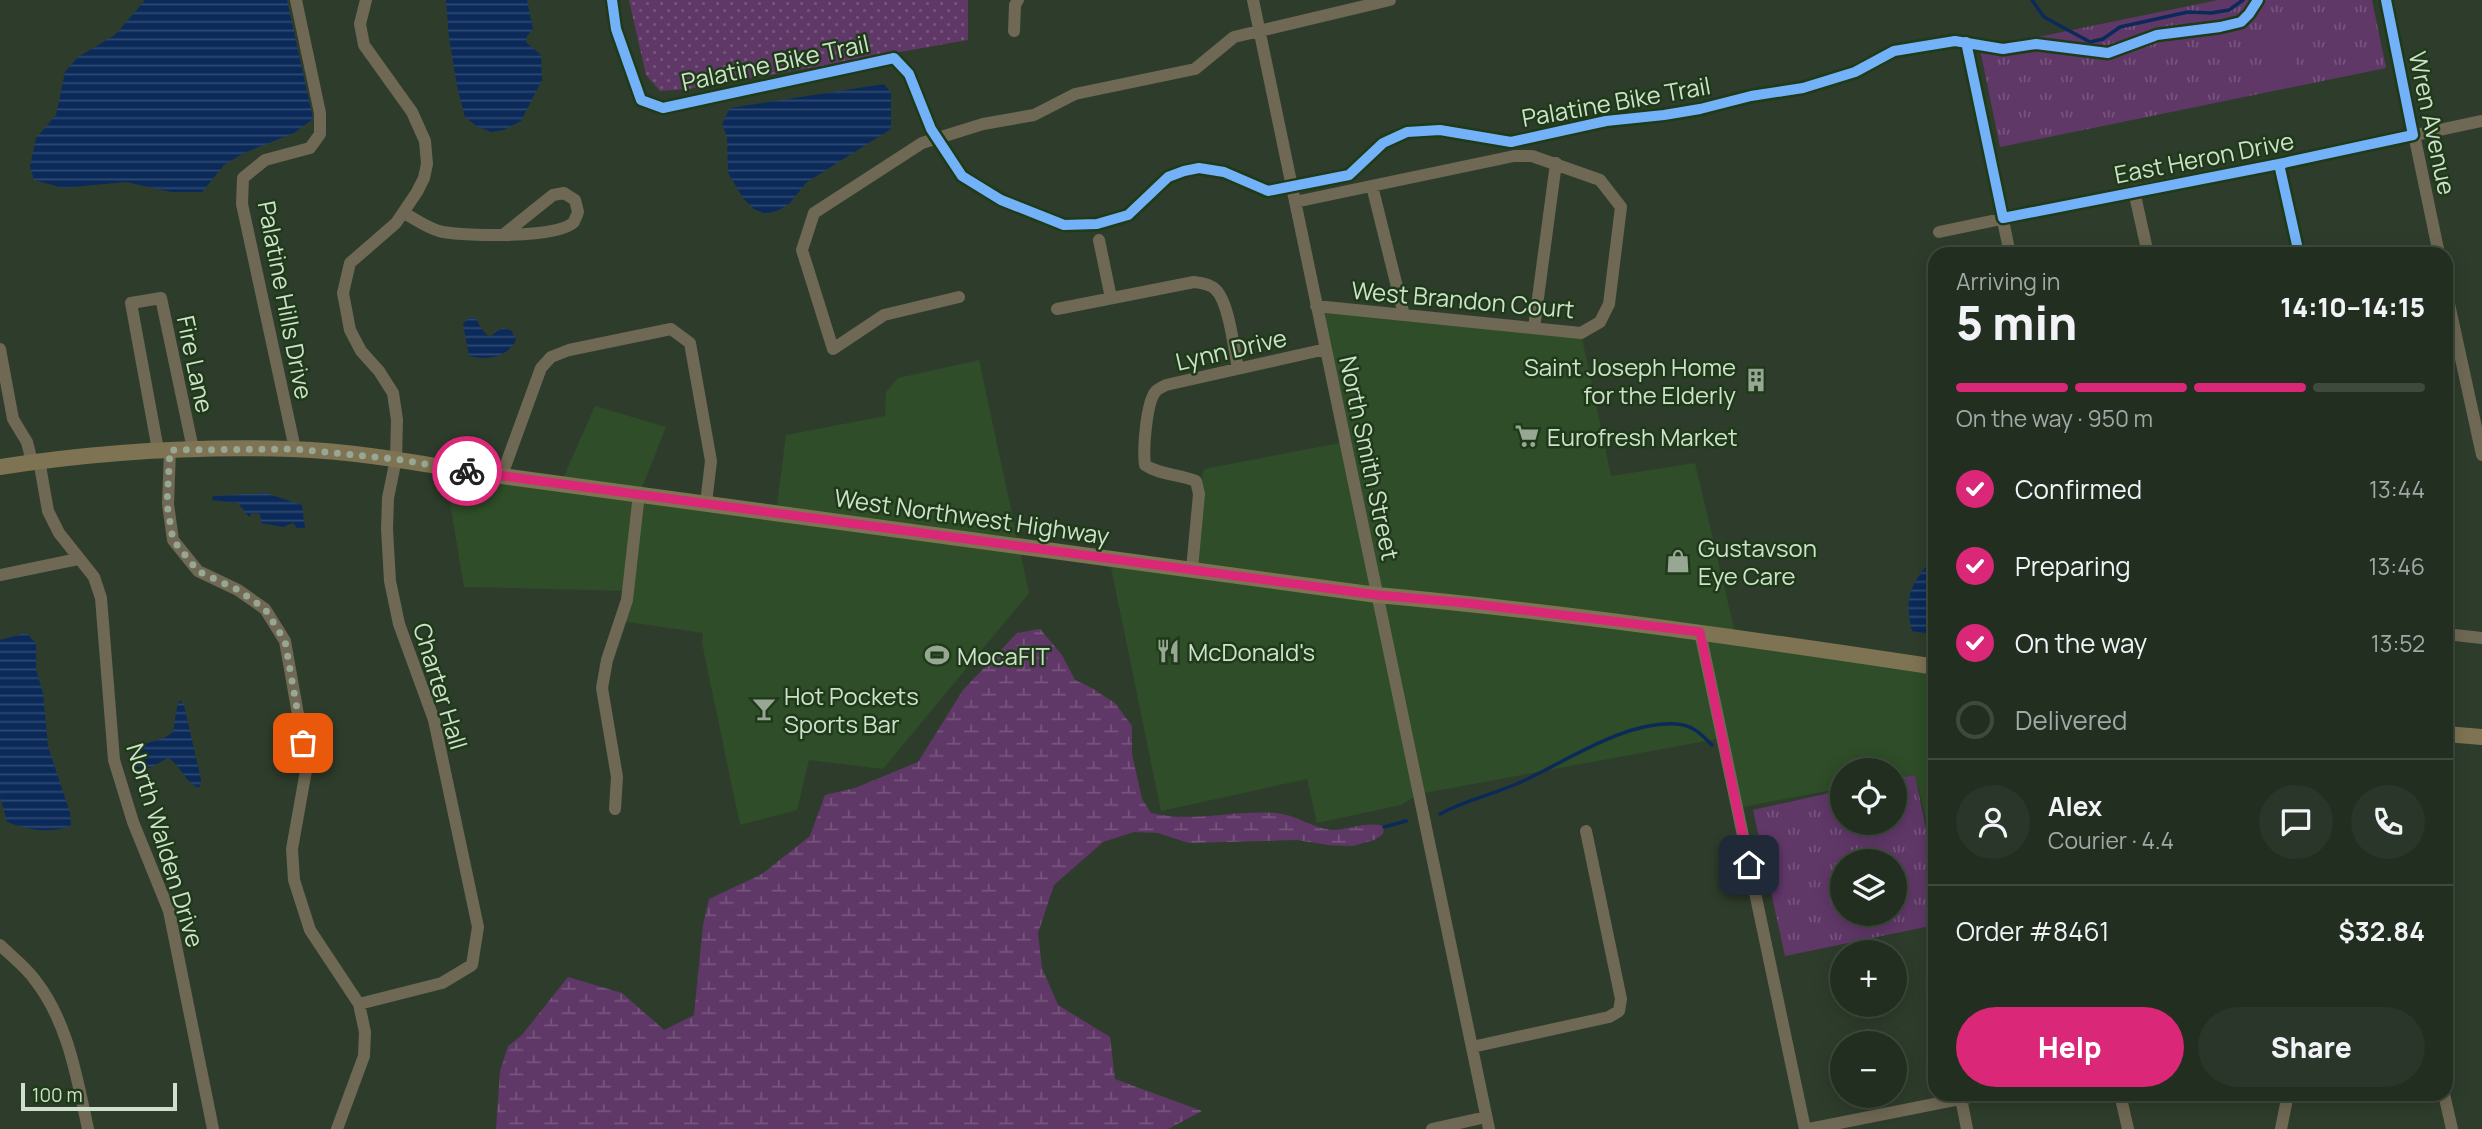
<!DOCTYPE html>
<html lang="en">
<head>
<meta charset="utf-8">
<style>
  :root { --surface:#222e20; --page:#2a3629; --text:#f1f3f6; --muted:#a2a8a5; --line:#3f4a3e; --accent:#db2777 }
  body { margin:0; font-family:Manrope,sans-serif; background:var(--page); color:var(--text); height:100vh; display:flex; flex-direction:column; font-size:26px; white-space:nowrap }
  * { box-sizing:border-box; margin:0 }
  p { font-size:23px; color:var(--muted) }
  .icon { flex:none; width:38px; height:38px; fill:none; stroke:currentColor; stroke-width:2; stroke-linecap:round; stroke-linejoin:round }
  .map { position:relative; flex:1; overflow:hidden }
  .sheet { position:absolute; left:1928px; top:247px; width:525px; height:854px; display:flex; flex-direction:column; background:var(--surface); border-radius:21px; box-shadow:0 4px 18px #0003,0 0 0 2px var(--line) }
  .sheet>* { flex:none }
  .fabs { position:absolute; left:1830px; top:758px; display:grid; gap:14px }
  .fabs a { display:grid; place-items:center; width:77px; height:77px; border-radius:50%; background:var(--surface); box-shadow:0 4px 18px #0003,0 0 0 2px var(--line); font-size:35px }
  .scale { position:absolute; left:21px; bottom:18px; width:156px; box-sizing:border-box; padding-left:7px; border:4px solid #cfe0cc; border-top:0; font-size:19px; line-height:24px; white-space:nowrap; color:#cfe0cc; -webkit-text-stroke:5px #1e3a18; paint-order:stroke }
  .pin { position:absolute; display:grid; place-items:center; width:60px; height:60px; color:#fff; margin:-30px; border-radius:14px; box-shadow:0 4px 10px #0006 }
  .courier { position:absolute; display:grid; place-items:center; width:70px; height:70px; margin:-35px; border:5px solid #db2777; border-radius:50%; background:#fff; color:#222; box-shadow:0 2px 9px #0007 }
  .summary em { font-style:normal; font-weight:800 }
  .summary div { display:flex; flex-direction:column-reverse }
  .summary { display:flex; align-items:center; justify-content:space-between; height:119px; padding:0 28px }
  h1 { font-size:46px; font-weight:800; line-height:52px }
  .bar { display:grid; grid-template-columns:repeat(4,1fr); gap:10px 7px; align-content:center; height:84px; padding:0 28px }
  .bar i { height:9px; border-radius:5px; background:var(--line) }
  .bar .selected { background:var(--accent) }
  .bar p { grid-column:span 4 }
  .line { display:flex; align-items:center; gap:18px; padding:0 28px; border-top:2px solid var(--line) }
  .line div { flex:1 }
  .round { display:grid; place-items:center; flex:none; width:74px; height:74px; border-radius:37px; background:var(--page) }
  ol { padding:0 28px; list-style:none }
  li { display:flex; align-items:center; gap:21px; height:77px }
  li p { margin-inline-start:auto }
  li .icon { padding:7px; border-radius:50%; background:var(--accent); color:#fff; stroke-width:4 }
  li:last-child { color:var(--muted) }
  li i { width:38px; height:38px; border:4px solid var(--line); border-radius:50% }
  .cta { display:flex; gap:14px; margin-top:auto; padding:14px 28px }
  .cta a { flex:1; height:80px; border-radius:42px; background:var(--accent); color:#fff; font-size:28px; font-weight:800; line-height:80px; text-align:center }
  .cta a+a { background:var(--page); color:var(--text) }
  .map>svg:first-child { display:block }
</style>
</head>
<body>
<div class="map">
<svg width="2482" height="1129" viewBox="0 0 2482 1129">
  <defs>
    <pattern id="grass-dots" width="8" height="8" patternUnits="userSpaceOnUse" patternTransform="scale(1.75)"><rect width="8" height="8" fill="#603868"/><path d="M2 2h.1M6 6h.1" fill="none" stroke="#76547c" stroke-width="1.8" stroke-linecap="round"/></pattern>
    <pattern id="wetland-marsh" width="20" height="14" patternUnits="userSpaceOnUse" patternTransform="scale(1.75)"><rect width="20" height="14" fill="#603868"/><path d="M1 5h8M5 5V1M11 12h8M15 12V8" fill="none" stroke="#76547c"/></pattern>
    <pattern id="park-tufts" width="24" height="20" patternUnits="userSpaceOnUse" patternTransform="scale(1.75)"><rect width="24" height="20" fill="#603868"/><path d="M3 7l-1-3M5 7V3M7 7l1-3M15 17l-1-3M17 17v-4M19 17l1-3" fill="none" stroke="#76547c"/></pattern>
    <pattern id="water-rules" width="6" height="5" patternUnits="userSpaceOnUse" patternTransform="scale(1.75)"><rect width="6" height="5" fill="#0b2a5a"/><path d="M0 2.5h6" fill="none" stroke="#2e4970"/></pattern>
  </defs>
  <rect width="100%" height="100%" fill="#2e3d2b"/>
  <path fill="#2e4d28" d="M1316,306L1581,333L1611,476L1695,463L1736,637L1935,667V833L1930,834L1915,775L1895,779V770H1843V788L1737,808L1722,738L1419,794L1401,805L1317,823L1307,779L1161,811L1109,558L1191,569L1199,494L1204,469L1345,442Z
    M979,360L1029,593L883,769L809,760L797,810L740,825L702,643L703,633L621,621L628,591L464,587L444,467L561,483L595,406L666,427L640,493L776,512L786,435L885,416L886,392L898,378Z"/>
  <path fill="url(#grass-dots)" d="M629,0H968V40L689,89L660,91L646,75Z"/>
  <path fill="url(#wetland-marsh)" d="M1040,629L1062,655L1075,680L1090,687L1115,703L1132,726V754L1142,799L1151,813C1191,823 1234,810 1275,813C1295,814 1312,828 1332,830C1346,830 1374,820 1384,827L1383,834L1374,840L1353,846L1328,845L1297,840L1189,843L1158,833L1134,832L1103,842L1054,885L1038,933L1042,968L1058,1005L1110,1037L1115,1079L1202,1111L1168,1129H496L500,1071L508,1046L522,1035L568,977L622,993L664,1030L694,1015L703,925L709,899L762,874L810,836L825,795L855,788L918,762L963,690L1017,633Z"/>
  <path fill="url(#park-tufts)" fill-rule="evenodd" d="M2218,0H2372L2386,68L2000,147L1980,49Z
    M1915,775L1935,874V878L1928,880L1935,925L1785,956L1753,810L1843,790V822H1895V779ZM1895,861V914H1843V861Z"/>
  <path fill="#603868" d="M2288,30L2298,78L2271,84L2262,35Z"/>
  <path fill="url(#water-rules)" d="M145,0H287L313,119L294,133L244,153L224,165L202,192H171L126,182L63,188L34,180L30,166L36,138L56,115L65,72L78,57L115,35Z
    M446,0H527L533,29L527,36L526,42L541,55L542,80L521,121L504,130L491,132L476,126L465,117L458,91L449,38Z
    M884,84L891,93V129L807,182L789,204L779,210L766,214L754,209L743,198L728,173L727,137L722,124L730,108Z
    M469,318H476L481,328L489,337L502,328L511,330L516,340C508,357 487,361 469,356L463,324Z
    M266,493L302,505L305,528H297L293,523L283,527L261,523L260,514L252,513L249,517L238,503L212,500L213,496Z
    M1935,556V628L1931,634L1912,631C1903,596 1912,582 1935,556Z
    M26,633L36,643V669L43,693L48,746L70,813L71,826C48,834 29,830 7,822L0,797V640Z
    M180,700L184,705L201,780L199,788C186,784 181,765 168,758L142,772L136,769V749C147,740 162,742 173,732L177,707Z"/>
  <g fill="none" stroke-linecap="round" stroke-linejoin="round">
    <path stroke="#0b2a5a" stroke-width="3.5" d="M2032,0L2044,17L2090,42L2103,39L2120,27L2188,12L2211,13L2229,10L2243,0
      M1440,814C1465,800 1495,794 1521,782C1567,761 1624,721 1676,724C1693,725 1701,734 1712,745
      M1384,827L1406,821"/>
    <path stroke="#6f6854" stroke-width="12" d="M1253,0L1489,1129
      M2386,0L2439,254
      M1014,31L1015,5L1018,0
      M1966,42L2010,254
      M2279,164L2299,254
      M1372,186L1404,315
      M2134,191L2148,254
      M1295,202L1514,156H1532L1600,180L1621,207L1609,304L1600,322L1581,333L1316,306
      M404,213C415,219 430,230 443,232C466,236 557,239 574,222C574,221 578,213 578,212L575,200L564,193L553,195L503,235
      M1939,232L2134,191L2279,164L2481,121
      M1099,240L1111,298
      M2446,290L2482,455
      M959,297L884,315L833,349L802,250L814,213L922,143L983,124L1034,115L1075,94L1195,69L1234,37L1390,0
      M1057,309L1194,282C1201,283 1210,284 1215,289C1229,301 1234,350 1238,368
      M1534,328L1556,163
      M0,349L13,419L27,442L32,462
      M295,449L242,204L243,178L265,160L310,148L320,134V113L296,0
      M158,450L131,303L161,298L193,449
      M170,450L168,504L173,540L198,571L238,590L265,609L285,641L307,765L292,849L294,880L310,930L359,1004L365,1032L364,1056L337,1129
      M39,460L48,511L59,533L94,577L101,598L114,760L133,822L169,911L213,1129
      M502,475L541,368L551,357L569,350L671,329L690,343L711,461L706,503
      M1192,569L1199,494L1196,481C1179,474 1160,475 1145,465C1143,450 1146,402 1156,391C1157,390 1164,386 1166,385L1326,349
      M0,575L78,559
      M1700,632L1805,1129
      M2446,634L2482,638
      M615,809L617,777L602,688L607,660L627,600L639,494
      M0,945C11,956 26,967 35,980C68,1022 77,1078 88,1129
      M359,1004L442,983L472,965L478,927L434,720L399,624L390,581L387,529L388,498L396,459L397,420L393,393L379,371L361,351L350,330L343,293L350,263L396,223L417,192L424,178L427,164L425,141L412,112L364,45L360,24L366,0
      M1472,1047L1609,1017L1619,1011L1621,999L1586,831
      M2120,1094L2128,1129
      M2444,1094L2452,1129
      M1961,1098L1967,1129
      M1432,1129L1486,1117
      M1809,1129L1985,1094
      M2281,1129L2288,1094"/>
    <path stroke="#7e7352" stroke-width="16" d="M0,467C97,452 194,446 292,449C352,451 413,462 472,472L1377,595C1564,612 1750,639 1936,667
      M2446,734L2482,737"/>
    <g stroke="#1e3a18" stroke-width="15">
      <path id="cycleway" d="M612,0L616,29L641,100L663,108L894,58L909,74L931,129L962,176L1001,200L1064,225L1097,224L1128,215L1168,177L1184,171L1199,168L1224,172L1268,191L1273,190L1349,175L1383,143L1407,132L1440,130L1511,142L1606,121L1664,115L1700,109L1751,96L1803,88L1855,72L1894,51L1955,41L2003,49L2036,44L2108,53L2157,35L2220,27L2241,22L2249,14L2258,0
        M1966,42L2003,218L2279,164L2413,135L2386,0
        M2279,164L2299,254"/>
    </g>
    <use href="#cycleway" stroke="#73b2f8" stroke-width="10"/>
  </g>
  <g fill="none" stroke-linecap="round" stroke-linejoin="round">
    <path stroke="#97a794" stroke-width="7" stroke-dasharray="0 12.6" d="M303,743L285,641L265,609L238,590L198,571L173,540L167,504L170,450L295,449L396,459L467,471"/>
    <path stroke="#db2777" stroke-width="9" d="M467,471L1377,595L1466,603L1700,632L1749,865"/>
  </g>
  <defs>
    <g id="building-bare" transform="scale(1.89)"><path d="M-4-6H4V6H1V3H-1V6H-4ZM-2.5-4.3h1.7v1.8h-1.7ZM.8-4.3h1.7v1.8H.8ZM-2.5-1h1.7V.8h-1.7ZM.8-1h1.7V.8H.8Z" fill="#97a794" stroke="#1e3a18" stroke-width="2.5" paint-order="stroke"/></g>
    <g id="supermarket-bare" transform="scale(1.89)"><path d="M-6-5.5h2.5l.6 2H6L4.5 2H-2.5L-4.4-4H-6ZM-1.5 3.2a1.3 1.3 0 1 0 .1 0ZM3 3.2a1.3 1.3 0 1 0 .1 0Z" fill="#97a794" stroke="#1e3a18" stroke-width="2.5" paint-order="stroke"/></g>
    <g id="shop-bare" transform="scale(1.89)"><path d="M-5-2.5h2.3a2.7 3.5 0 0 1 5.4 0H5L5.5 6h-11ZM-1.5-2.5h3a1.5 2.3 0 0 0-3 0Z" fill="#97a794" stroke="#1e3a18" stroke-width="2.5" paint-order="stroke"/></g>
    <g id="restaurant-bare" transform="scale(1.89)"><path d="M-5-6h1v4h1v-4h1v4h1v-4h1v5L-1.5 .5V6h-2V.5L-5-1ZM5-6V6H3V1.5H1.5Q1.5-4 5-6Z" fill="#97a794" stroke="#1e3a18" stroke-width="2.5" paint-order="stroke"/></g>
    <g id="stadium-bare" transform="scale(1.89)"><path d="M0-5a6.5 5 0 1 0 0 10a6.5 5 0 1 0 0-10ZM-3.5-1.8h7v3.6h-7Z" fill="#97a794" stroke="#1e3a18" stroke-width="2.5" paint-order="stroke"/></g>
    <g id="bar-bare" transform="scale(1.89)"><path d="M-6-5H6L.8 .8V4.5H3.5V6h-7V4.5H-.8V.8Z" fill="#97a794" stroke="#1e3a18" stroke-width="2.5" paint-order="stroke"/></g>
  </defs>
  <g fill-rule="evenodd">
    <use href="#building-bare" x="1756" y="380"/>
    <use href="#supermarket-bare" x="1527" y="436"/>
    <use href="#shop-bare" x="1678" y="561"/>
    <use href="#restaurant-bare" x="1168" y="651"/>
    <use href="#stadium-bare" x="937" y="655"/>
    <use href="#bar-bare" x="764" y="709"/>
  </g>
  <g text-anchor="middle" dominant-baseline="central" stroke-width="5" stroke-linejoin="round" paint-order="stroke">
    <g font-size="24" fill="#cfe0cc" stroke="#1e3a18">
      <text transform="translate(775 62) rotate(-12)">Palatine Bike Trail</text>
      <text transform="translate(1616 101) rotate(-10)">Palatine Bike Trail</text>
      <text transform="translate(2433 123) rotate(78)">Wren Avenue</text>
      <text transform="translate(2204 157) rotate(-11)">East Heron Drive</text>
      <text transform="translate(1463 299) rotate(5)">West Brandon Court</text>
      <text transform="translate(286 300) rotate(79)">Palatine Hills Drive</text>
      <text transform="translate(1231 349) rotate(-13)">Lynn Drive</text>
      <text transform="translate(196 364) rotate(78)">Fire Lane</text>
      <text transform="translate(1370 458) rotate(78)">North Smith Street</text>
      <text transform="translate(972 516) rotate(8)">West Northwest Highway</text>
      <text transform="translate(441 686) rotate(73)">Charter Hall</text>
      <text transform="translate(166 845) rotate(73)">North Walden Drive</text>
    </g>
    <g font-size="24" fill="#cfe0cc" stroke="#1e3a18" text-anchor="start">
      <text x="1736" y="366" text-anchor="end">Saint Joseph Home<tspan x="1736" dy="28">for the Elderly</tspan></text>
      <text x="1547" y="436">Eurofresh Market</text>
      <text x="1698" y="547">Gustavson<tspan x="1698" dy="28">Eye Care</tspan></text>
      <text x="1188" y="651">McDonald's</text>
      <text x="957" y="655">MocaFIT</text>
      <text x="784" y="695">Hot Pockets<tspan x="784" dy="28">Sports Bar</tspan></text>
    </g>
  </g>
</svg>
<div class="fabs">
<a><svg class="icon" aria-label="locate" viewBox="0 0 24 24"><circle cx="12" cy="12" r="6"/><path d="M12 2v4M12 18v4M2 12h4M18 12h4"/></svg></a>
<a><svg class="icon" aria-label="layers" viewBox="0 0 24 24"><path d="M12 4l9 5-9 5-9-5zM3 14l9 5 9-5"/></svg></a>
<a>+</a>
<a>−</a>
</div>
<div class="scale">100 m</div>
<div class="pin" style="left:303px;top:743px;background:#ea580c"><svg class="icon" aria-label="bag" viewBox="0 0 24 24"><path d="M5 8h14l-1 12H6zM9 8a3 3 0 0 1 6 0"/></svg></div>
<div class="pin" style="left:1749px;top:865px;background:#1f2937"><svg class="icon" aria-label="home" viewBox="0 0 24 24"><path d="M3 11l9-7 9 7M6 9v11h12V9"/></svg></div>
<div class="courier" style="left:467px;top:471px"><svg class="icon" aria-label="bike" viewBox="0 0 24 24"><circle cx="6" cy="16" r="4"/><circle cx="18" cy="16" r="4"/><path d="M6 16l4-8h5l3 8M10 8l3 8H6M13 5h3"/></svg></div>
<section class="sheet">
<div class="summary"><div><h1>5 min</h1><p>Arriving in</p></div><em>14:10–14:15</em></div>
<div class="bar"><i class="selected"></i><i class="selected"></i><i class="selected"></i><i></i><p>On the way · 950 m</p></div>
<ol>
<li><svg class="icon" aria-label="check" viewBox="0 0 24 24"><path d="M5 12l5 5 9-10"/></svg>Confirmed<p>13:44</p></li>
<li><svg class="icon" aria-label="check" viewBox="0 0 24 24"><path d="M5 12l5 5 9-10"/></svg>Preparing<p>13:46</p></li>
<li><svg class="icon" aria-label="check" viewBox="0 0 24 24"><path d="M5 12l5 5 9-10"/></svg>On the way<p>13:52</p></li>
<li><i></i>Delivered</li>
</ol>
<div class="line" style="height:126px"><a class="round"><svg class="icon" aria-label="person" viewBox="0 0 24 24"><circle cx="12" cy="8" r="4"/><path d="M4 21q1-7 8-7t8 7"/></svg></a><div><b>Alex</b><p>Courier · 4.4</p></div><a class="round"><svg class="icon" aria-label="chat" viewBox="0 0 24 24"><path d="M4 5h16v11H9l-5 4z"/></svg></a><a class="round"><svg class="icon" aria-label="phone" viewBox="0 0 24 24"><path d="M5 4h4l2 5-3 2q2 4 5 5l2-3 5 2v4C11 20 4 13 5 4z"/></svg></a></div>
<div class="line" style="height:91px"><div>Order #8461</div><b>$32.84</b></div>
<div class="cta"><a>Help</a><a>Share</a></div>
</section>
</div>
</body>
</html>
